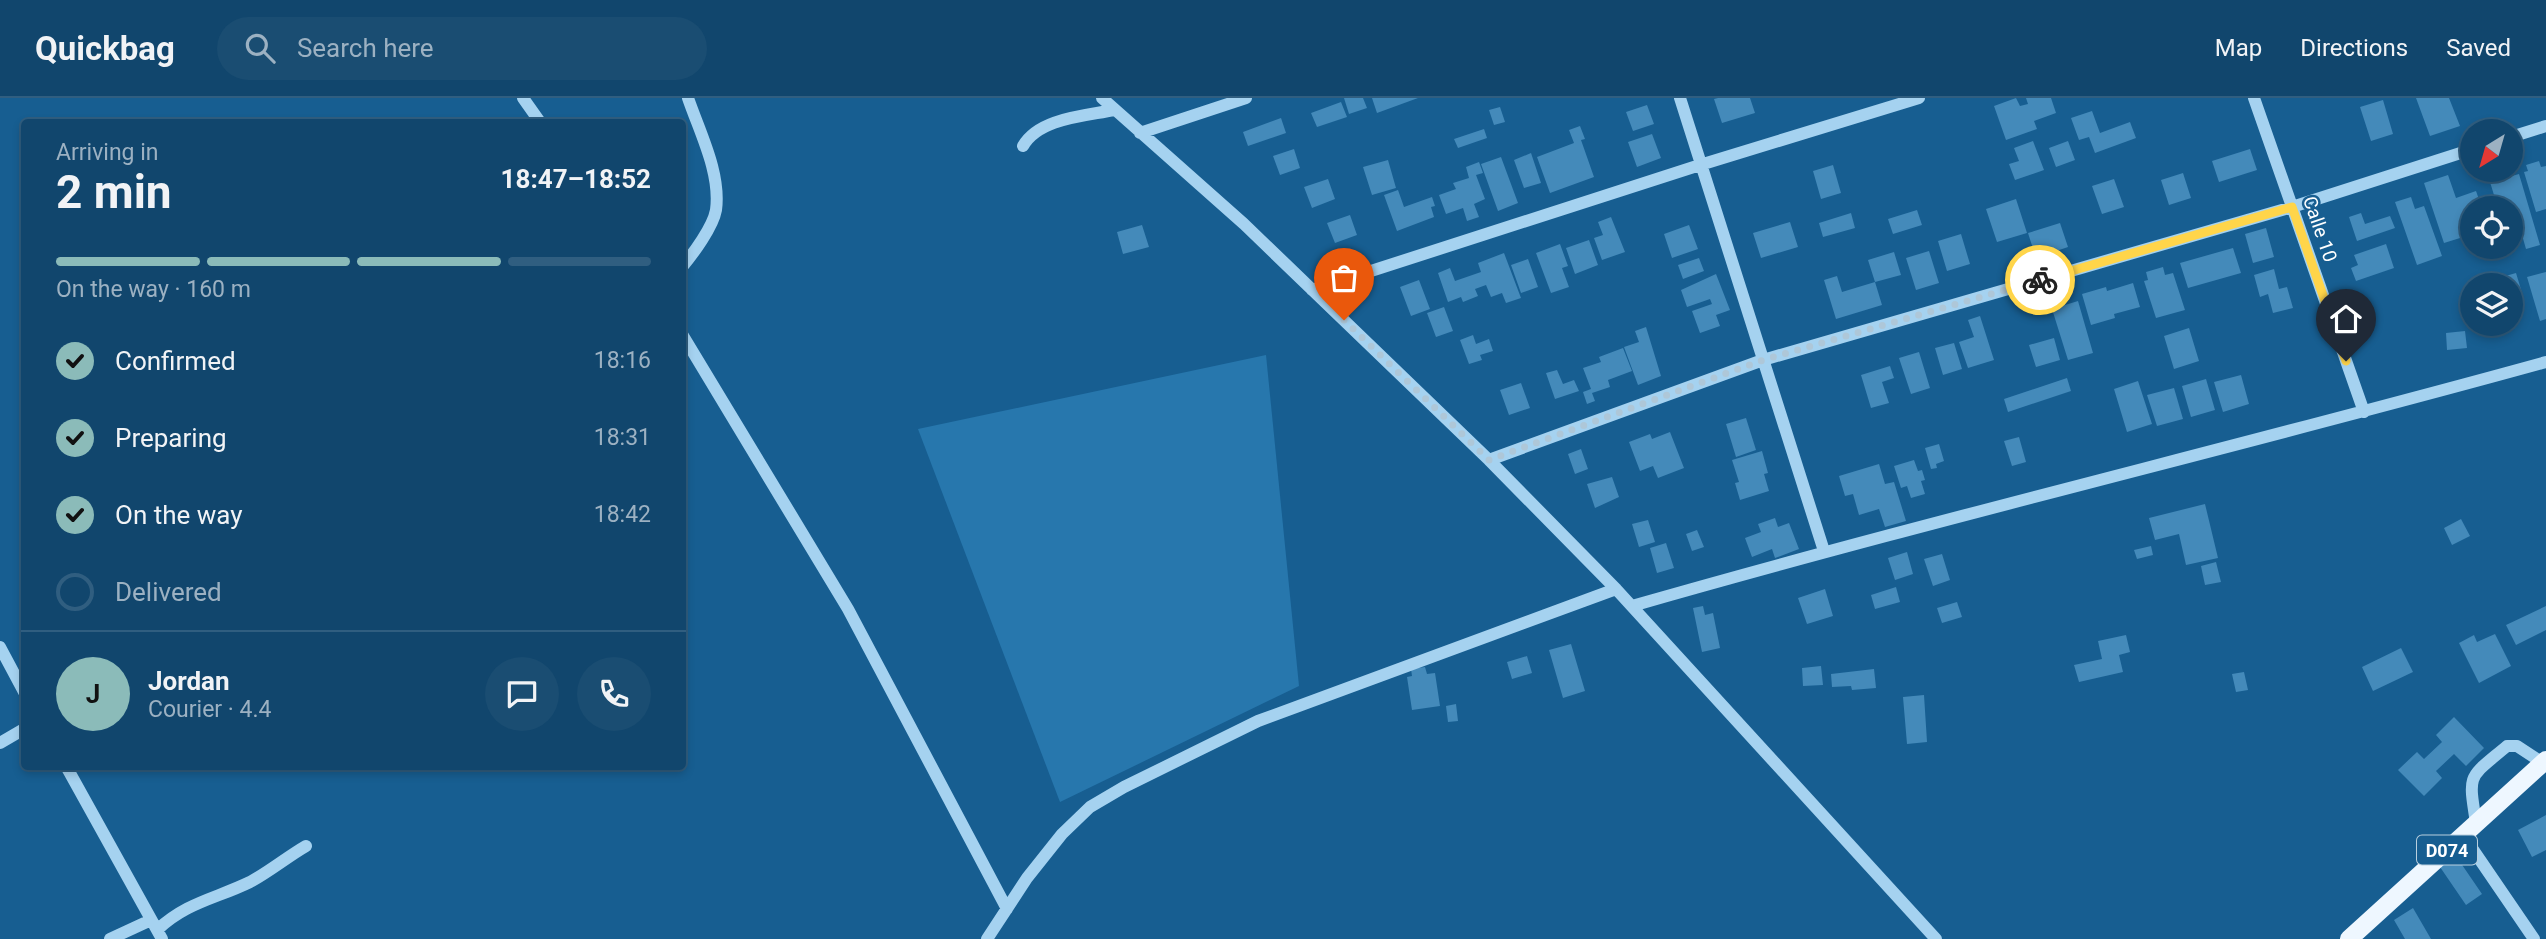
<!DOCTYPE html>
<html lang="en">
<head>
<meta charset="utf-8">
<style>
  :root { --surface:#11466d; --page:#1a4d72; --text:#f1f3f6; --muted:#9cb1c2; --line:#305e80; --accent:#8bbbb9 }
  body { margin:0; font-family:Roboto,sans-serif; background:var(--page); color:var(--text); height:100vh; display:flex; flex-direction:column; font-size:26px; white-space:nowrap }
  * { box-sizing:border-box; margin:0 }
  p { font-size:23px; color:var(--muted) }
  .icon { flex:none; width:38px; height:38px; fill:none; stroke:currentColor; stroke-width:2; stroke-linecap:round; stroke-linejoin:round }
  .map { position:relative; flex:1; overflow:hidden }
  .drawer { position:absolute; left:21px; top:21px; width:665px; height:651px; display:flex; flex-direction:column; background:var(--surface); border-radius:7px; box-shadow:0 4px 10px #0003,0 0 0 2px var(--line) }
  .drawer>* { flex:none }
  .needle { width:46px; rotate:217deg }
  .tools { position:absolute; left:2460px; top:21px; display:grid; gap:14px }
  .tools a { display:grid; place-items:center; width:63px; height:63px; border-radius:50%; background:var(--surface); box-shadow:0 4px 10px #0003,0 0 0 2px var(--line); font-size:35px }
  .pin { position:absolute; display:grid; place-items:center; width:60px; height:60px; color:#fff; margin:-72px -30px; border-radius:50% 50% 50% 0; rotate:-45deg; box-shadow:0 0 7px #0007 }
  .pin .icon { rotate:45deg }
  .courier { position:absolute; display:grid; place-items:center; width:70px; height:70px; margin:-35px; border:5px solid #ffd54a; border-radius:50%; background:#fff; color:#222; box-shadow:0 2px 9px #0007 }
  .overview em { font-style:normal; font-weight:700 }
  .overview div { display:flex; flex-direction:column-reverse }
  .overview { display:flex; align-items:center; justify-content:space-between; height:119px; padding:0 35px }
  h1 { font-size:46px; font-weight:700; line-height:52px }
  .bar { display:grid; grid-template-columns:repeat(4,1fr); gap:10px 7px; align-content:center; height:84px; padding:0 35px }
  .bar i { height:9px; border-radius:5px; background:var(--line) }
  .bar .selected { background:var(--accent) }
  .bar p { grid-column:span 4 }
  .line { display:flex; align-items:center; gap:18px; padding:0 35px; border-top:2px solid var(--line) }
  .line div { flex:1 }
  .round { display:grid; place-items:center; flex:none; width:74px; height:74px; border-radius:37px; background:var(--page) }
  ol { padding:0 35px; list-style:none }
  li { display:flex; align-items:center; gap:21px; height:77px }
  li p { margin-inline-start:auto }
  li .icon { padding:7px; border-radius:50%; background:var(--accent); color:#111; stroke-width:4 }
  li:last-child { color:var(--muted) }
  li i { width:38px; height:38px; border:4px solid var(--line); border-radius:50% }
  header { display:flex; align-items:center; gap:42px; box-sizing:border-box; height:98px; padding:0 35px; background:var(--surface); border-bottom:2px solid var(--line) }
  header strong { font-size:33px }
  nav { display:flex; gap:38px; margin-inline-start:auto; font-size:24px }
  .search { width:490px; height:63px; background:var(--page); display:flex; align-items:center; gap:18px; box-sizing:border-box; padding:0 24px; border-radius:38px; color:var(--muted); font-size:26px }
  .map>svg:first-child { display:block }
</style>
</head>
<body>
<header>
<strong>Quickbag</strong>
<div class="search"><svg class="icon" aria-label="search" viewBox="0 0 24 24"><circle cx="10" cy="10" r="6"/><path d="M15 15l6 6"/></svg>Search here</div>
<nav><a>Map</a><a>Directions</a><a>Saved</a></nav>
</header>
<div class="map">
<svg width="2546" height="841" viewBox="0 0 2546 841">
  <rect width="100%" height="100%" fill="#175e91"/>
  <path fill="#2777ad" d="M1266,257L1299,588L1060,704L918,331Z"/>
  <path fill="#448aba" d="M1344,0H1363L1367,10L1349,16Z
    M1372,0H1418L1377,15Z
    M1718,0H1750L1755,15L1722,25L1714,1Z
    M2016,0L2020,8L2028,6L2026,0H2051L2056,15L2034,23L2037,31L2006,42L1994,8Z
    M2416,0H2449L2460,28L2430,38Z
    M2383,2L2393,36L2371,43L2360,9Z
    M1341,4L1347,19L1317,29L1311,15Z
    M1647,7L1654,26L1633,33L1626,14Z
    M1500,9L1505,24L1494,27L1489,12Z
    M2092,13L2100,35L2130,24L2136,40L2095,55L2089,39L2079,42L2071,20Z
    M1281,20L1286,35L1248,48L1243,34Z
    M1580,28L1585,41L1581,42L1594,79L1550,95L1537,59L1574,45L1569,32Z
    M1484,31L1487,40L1458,50L1454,41Z
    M1652,36L1661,60L1637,69L1628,44Z
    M2033,43L2044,72L2015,82L2009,66L2019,63L2014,50Z
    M2068,43L2075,62L2056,69L2049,50Z
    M1294,51L1300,70L1280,77L1273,58Z
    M2250,51L2257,72L2219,84L2212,63Z
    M1531,55L1541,85L1524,90L1514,62Z
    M1501,59L1518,105L1498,113L1481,66Z
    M1388,62L1396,90L1372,97L1363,69Z
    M2539,63L2541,69L2546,68V111L2536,114L2524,74L2528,73L2526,67Z
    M1479,64L1483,75L1476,77L1485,101L1474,106L1479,119L1467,123L1463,110L1446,116L1439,97L1456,91L1453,85L1469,80L1466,69Z
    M1833,67L1841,95L1821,101L1813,73Z
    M2183,75L2191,100L2169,107L2161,82Z
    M2519,76L2540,147L2526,151L2516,116L2511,118V110H2498L2490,84Z
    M2448,77L2456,100L2476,93L2482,110H2473V136L2444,145L2424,85Z
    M1328,81L1335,101L1312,110L1304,89Z
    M2114,81L2124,109L2102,116L2092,88Z
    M1398,92L1404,109L1432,99L1435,108L1431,109L1434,119L1397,133L1384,97Z
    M2411,99L2415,111L2424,108L2442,158L2417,167L2395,104Z
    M2016,101L2027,135L1997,144L1986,111Z
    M1917,112L1922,127L1893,136L1888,121Z
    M1851,115L1855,130L1823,139L1819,125Z
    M2361,115L2365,126L2390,118L2395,130L2357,143L2349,119Z
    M1350,117L1357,137L1335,145L1327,125Z
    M1611,119L1625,154L1602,162L1594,140L1603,137L1598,124Z
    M1790,124L1798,149L1761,160L1753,135Z
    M2060,125L2068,149L2036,160L2028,135Z
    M1142,127L1149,149L1123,156L1117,134Z
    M1689,127L1698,151L1672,160L1664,136Z
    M2266,130L2274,159L2253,165L2245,136Z
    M1961,136L1970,166L1947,173L1938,143Z
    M1589,142L1598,167L1575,176L1566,150Z
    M1560,146L1568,168L1562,170L1569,189L1551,195L1536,155Z
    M2386,146L2394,170L2356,183L2351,170L2358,167L2354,157Z
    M2233,150L2241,175L2188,190L2180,165Z
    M1929,153L1939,185L1916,192L1906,160Z
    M1894,154L1901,177L1875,184L1868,162Z
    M1504,155L1521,200L1506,205L1502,195L1491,199L1486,187L1475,191L1478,198L1463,204L1461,199L1448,204L1438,175L1450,170L1455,183L1481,174L1478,165Z
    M1699,160L1704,173L1683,181L1678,167Z
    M1528,161L1538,189L1521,195L1511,167Z
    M2163,169L2165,177L2173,175L2185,212L2156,220L2144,183L2148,182L2146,174Z
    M2274,171L2279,191L2287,189L2293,210L2273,215L2268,196L2260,199L2254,177Z
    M2546,174V221L2540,223L2527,179Z
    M2516,175L2523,198L2511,201V187H2504L2502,179Z
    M1716,176L1730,212L1716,217L1720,228L1700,235L1692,213L1712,206L1710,201L1687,209L1681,192Z
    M1837,178L1842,194L1875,184L1882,207L1836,221L1824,182Z
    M1419,182L1430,211L1411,218L1400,189Z
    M2133,185L2140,209L2114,216L2115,220L2091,227L2082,196L2106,189L2107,193Z
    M2078,203L2093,255L2068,262L2052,211Z
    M1444,209L1453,233L1436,239L1427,215Z
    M1980,218L1994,262L1968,270L1959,244L1974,239L1968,222Z
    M1646,229L1661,278L1638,287L1624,249L1639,244L1635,233Z
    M2189,230L2199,263L2174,271L2164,238Z
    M2465,233L2467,250L2447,252L2446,235Z
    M1473,237L1476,246L1489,241L1493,253L1480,257L1482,262L1469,266L1460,242Z
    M2054,240L2060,262L2036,269L2029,247Z
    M1954,245L1962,271L1943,277L1935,250Z
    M1623,250L1632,273L1608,282L1610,289L1592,295L1595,303L1587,306L1583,294L1591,291L1583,270L1601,264L1599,259Z
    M1919,254L1930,290L1911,296L1899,260Z
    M1890,268L1894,280L1882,284L1889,305L1871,310L1861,277Z
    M1557,272L1563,286L1574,282L1579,293L1555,301L1546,275Z
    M2241,277L2249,306L2223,314L2214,284Z
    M2067,280L2071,293L2008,314L2004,301Z
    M2206,281L2215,312L2191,319L2182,288Z
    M2138,283L2152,326L2127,334L2114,291Z
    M1521,285L1530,310L1509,317L1500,292Z
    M2174,290L2183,321L2157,328L2147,297Z
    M1746,320L1756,352L1736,359L1726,326Z
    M1670,334L1684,370L1658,380L1653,368L1640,373L1629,344L1650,336L1652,341Z
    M2019,339L2026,364L2012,368L2004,343Z
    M1939,346L1944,363L1936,366L1937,370L1931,371L1925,350Z
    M1581,351L1588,371L1575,376L1568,356Z
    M1762,353L1768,375L1764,376L1769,393L1740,402L1735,385L1739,384L1732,362Z
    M1914,362L1918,373L1922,372L1925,382L1921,383L1925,396L1911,400L1907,388L1901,390L1894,368Z
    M1879,366L1885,386L1894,384L1906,423L1885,429L1879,411L1859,417L1853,396L1845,398L1839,378Z
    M1612,379L1619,399L1595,410L1587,386Z
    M2205,406L2218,460L2186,467L2179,436L2155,442L2149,420Z
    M1775,420L1778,429L1789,425L1799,451L1775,460L1772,451L1752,459L1745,440L1761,434L1758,426Z
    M2461,421L2470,438L2452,447L2444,430Z
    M1648,422L1655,444L1639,449L1632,426Z
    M1697,432L1704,449L1692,453L1686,436Z
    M1666,445L1674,470L1657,475L1650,450Z
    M2151,448L2153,457L2137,461L2134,452Z
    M1907,454L1913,476L1895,482L1888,460Z
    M1942,456L1950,482L1933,488L1924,461Z
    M2216,464L2221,484L2205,487L2201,468Z
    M1896,489L1900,504L1875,511L1871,497Z
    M1825,491L1833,518L1807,526L1798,500Z
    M1957,504L1962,519L1942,525L1937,510Z
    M1703,508L1705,517L1713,515L1720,550L1702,554L1693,510Z
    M2546,508V532L2516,547L2506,527Z
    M2495,536L2511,568L2479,585L2459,545L2474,537L2477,544Z
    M2126,537L2130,554L2119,557L2123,574L2079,584L2074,567L2102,561L2098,543Z
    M1571,546L1585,593L1563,600L1549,552Z
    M2401,550L2413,574L2373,593L2362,569Z
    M1527,558L1532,575L1512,581L1507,564Z
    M1821,568L1823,587L1803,588L1802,570Z
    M1425,569L1427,576L1435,575L1440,608L1412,612L1407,579L1412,578L1411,571Z
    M1874,571L1876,590L1852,592L1851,588L1832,589L1831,576Z
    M2244,574L2248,592L2236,594L2232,576Z
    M1924,597L1927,644L1907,646L1903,599Z
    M1456,606L1458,623L1448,624L1446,608Z
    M2454,619L2484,650L2466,668L2454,656L2436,673L2442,680L2424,698L2398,672L2417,654L2424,661L2442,644L2436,637Z
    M2546,717V752L2532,759L2518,732Z
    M2456,758L2482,796L2466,807L2440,769Z
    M2413,810L2431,841H2405L2394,822Z"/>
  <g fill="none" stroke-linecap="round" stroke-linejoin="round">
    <path stroke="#a5d2f0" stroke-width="12" d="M523,0L540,24
      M1102,0L1244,126L1489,362L1616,491L1936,841
      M1680,0L1824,453
      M2254,0L2364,314
      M1140,35L1246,0
      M2511,39L2546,28
      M1023,48C1039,20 1085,18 1114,12
      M682,169C693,156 713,129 716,112C721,75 700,35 688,0
      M1312,192L1700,67L1919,0
      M682,236L848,511L1007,811
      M1489,362L1763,262L2292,109L2473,51
      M1632,508C1935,421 2242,348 2546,264
      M0,549L24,594
      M0,645L24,631
      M66,668L162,841
      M2476,725C2468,674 2468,681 2507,648H2517L2543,665
      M2463,737L2534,841
      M157,832C187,804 215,801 250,784C269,774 287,759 306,748
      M110,841L151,822
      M987,841L1027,780L1062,736L1090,709L1124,689L1258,623L1616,491"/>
    <path stroke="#eef7ff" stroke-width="18" d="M2349,841L2546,662"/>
  </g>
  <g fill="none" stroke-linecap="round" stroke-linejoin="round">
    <path stroke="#aec7d8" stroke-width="7" stroke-dasharray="0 12.6" d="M1344,222L1489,362L1763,262L2040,182"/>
    <path stroke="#ffd54a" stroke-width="9" d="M2040,182L2292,109L2346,263"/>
  </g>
  <g text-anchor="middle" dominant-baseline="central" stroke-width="5" stroke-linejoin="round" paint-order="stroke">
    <rect fill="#175e91" stroke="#b9cfde" stroke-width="2" x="2417" y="737.5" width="60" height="29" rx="5"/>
    <g font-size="18" font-weight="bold" fill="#fff">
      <text x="2447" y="752">D074</text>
    </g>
    <g font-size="19" fill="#fff" stroke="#175e91">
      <text transform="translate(2320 131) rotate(71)">Calle 10</text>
    </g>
  </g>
</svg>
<div class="tools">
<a><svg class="needle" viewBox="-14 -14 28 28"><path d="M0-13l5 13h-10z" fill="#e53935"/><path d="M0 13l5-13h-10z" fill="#9cb1c2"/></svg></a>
<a><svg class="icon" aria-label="locate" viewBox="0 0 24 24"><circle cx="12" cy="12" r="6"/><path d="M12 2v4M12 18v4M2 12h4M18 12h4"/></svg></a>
<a><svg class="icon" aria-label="layers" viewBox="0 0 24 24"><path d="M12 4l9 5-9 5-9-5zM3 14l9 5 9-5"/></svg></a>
</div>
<div class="pin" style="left:1344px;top:222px;background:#ea580c"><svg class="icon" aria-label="bag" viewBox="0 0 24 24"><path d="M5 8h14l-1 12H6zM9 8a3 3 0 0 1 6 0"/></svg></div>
<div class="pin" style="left:2346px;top:263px;background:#1f2937"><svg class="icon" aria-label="home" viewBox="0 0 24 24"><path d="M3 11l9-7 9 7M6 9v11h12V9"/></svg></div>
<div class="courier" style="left:2040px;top:182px"><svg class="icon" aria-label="bike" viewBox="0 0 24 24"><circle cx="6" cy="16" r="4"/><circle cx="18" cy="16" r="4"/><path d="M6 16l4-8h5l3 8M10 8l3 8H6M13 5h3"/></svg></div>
<section class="drawer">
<div class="overview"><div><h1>2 min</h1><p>Arriving in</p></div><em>18:47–18:52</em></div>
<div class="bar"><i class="selected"></i><i class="selected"></i><i class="selected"></i><i></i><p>On the way · 160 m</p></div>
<ol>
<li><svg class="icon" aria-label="check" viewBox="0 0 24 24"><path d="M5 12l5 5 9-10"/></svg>Confirmed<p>18:16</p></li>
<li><svg class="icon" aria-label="check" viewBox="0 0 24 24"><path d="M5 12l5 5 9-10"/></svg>Preparing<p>18:31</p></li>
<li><svg class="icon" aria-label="check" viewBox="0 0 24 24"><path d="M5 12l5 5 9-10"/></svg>On the way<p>18:42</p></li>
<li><i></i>Delivered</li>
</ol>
<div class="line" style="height:126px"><b class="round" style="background:var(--accent);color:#111">J</b><div><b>Jordan</b><p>Courier · 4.4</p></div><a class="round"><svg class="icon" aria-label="chat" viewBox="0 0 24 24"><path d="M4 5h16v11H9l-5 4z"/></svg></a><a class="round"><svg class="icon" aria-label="phone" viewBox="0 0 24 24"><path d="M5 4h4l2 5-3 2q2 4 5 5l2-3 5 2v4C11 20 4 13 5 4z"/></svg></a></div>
</section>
</div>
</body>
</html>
